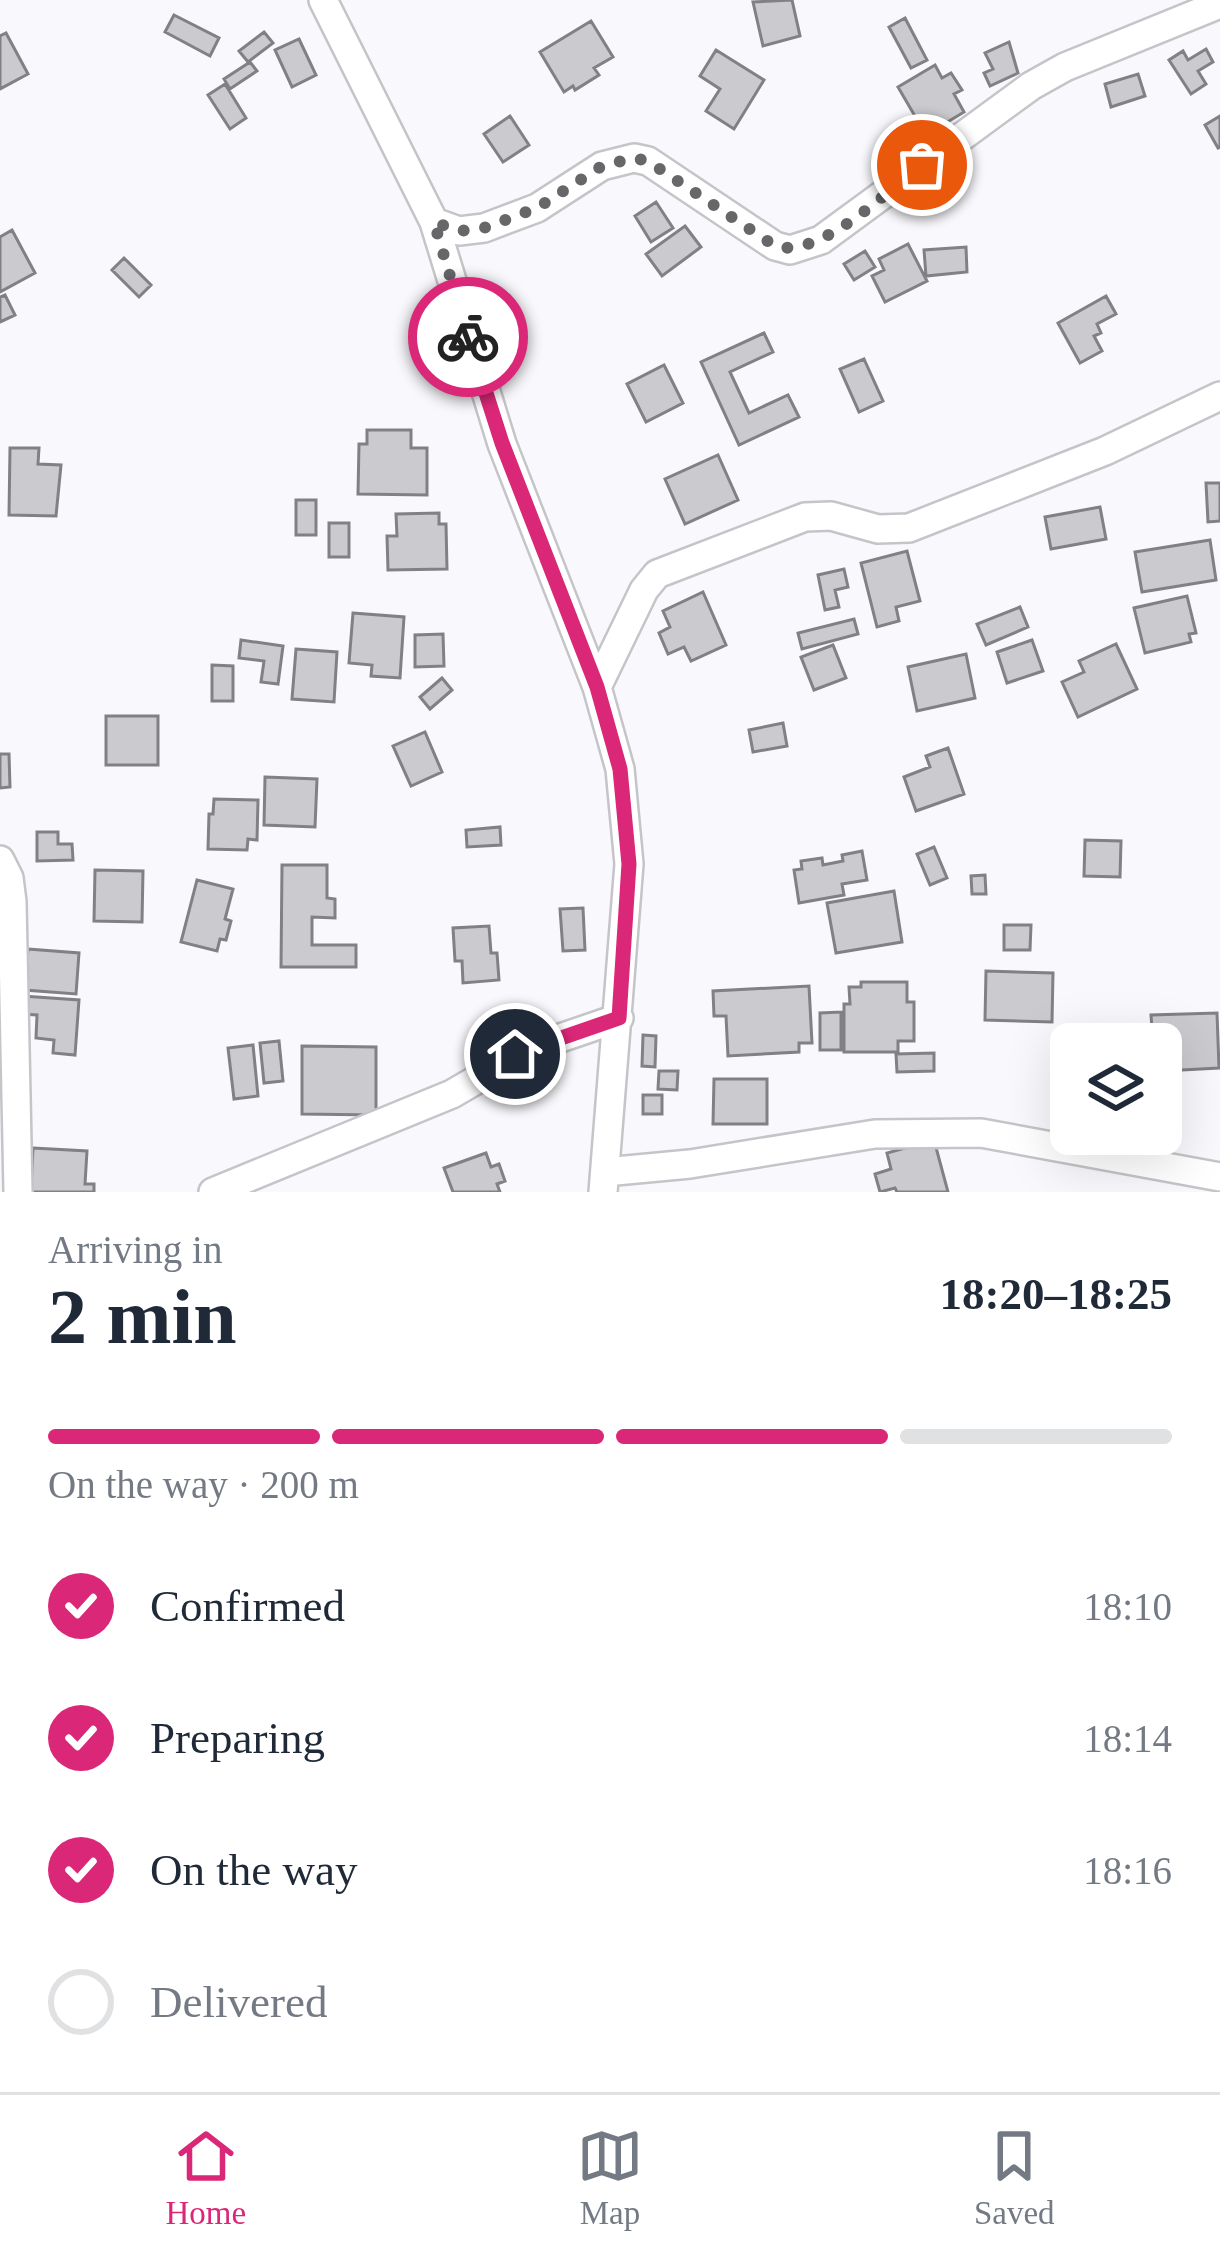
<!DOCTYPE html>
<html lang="en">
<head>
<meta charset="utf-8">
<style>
  :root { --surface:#fff; --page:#f6f6f7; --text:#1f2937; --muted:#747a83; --line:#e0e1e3; --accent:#db2777 }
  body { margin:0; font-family:Georgia,serif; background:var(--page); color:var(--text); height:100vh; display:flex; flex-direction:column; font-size:45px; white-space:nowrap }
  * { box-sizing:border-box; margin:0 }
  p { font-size:39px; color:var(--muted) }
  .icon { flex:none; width:66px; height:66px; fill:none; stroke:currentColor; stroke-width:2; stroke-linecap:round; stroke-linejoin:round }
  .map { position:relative; height:1192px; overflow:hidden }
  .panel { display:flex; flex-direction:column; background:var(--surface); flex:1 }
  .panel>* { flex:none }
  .controls { position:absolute; left:1050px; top:1023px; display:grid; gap:24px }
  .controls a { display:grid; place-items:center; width:132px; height:132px; border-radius:18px; background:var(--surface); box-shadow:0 12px 48px #0002; font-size:60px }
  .pin { position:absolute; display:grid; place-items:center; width:102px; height:102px; color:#fff; margin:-51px; border:6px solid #fff; border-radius:50%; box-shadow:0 3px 12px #0007 }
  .courier { position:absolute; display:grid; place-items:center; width:120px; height:120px; margin:-60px; border:9px solid #db2777; border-radius:50%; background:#fff; color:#222; box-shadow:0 3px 15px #0007 }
  .summary em { font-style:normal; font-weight:600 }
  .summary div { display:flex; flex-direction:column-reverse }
  .summary { display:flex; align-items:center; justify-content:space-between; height:204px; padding:0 48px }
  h1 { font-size:78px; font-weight:600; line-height:90px }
  .bar { display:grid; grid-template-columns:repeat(4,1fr); gap:18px 12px; align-content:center; height:144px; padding:0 48px }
  .bar i { height:15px; border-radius:9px; background:var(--line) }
  .bar .selected { background:var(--accent) }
  .bar p { grid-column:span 4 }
  ol { padding:0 48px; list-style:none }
  li { display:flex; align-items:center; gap:36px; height:132px }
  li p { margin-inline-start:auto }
  li .icon { padding:12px; border-radius:50%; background:var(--accent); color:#fff; stroke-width:4 }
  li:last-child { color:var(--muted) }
  li i { width:66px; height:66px; border:6px solid var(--line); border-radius:50% }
  .dock { display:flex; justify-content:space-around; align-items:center; height:168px; border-top:3px solid var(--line); background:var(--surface); font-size:33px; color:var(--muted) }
  .dock a { display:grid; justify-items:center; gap:6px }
  .dock .selected { color:var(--accent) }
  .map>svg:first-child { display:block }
</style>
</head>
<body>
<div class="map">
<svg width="1220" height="1192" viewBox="0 0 1220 1192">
  <rect width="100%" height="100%" fill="#f9f8fc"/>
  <path fill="#cbcace" stroke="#818084" stroke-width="3" d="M792,0L800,36L763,46L753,2Z
    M174,15L219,38L210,56L165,32Z
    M905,18L927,60L911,68L889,27Z
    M591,21L613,57L594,68L599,75L575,90L573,86L564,92L540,52Z
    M264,32L273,43L248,62L239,51Z
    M6,33L28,74L0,89V36Z
    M299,39L316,75L292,87L275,50Z
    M1009,42L1018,73L990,86L984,73L993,69L985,53Z
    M1206,49L1213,62L1198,71L1206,84L1191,94L1169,60L1183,51L1188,60Z
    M716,50L764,80L734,129L706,111L720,89L700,76Z
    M250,62L257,71L230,89L224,79Z
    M935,65L942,78L951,73L962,90L954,94L964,112L926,135L898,87Z
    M1138,74L1145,96L1111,107L1105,84Z
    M225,84L246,118L230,129L208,95Z
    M510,116L529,145L503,162L484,134Z
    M1220,116V147L1218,148L1205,125Z
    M656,202L673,228L651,242L635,216Z
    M685,226L701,247L662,276L646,254Z
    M12,230L35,273L0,292V237Z
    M908,244L927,281L885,302L872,276L884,270L879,259Z
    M966,247L967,272L926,276L924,250Z
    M865,251L875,267L854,280L844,264Z
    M124,258L151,285L139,297L112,270Z
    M5,295L15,315L0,322V297Z
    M1106,296L1116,314L1097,324L1101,333L1094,336L1102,351L1080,363L1058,323Z
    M764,333L773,352L730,372L749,413L788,395L799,417L739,445L701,362Z
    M864,359L883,401L859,412L840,369Z
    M664,365L683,403L646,422L627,384Z
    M367,430H411V448H427V495L358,494L359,444H367Z
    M10,448H39L38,464L61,465L56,516L9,515Z
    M718,455L738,500L685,524L665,479Z
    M1206,483H1220V521L1208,522Z
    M296,500H316V535H296Z
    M1100,507L1106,539L1051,549L1045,517Z
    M439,513V524H446L447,569L388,570L387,536H397L396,514Z
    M329,523H349V557H329Z
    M1210,540L1216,580L1142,592L1135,552Z
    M907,551L920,601L896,607L899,621L877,627L861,563Z
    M844,569L848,587L835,590L839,607L825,610L818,575Z
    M703,592L726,645L691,661L684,647L668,654L659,633L670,627L663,611Z
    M1187,596L1196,633L1189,634L1191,642L1145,653L1134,608Z
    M1020,607L1028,627L986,645L977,624Z
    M353,613L404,617L400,678L371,676L372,665L349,663Z
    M854,619L858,634L802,649L798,633Z
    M443,634L444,666L415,667V635Z
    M241,640L283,646L278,684L261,682L264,661L239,658Z
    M1032,640L1043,671L1007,683L997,652Z
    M1116,644L1137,689L1078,717L1062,682L1084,672L1079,661Z
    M833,645L846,678L814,690L801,657Z
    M296,649L337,652L334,702L292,699Z
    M966,654L975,698L917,711L908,667Z
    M212,665L233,666V701H212Z
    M442,678L452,690L430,709L420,697Z
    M106,716H158V765H106Z
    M783,723L787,746L753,752L749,730Z
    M425,732L442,772L411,786L393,746Z
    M948,748L964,794L916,811L904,777L930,767L926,756Z
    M0,754H9L10,787L0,788Z
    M265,777L317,779L315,827L264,825Z
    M214,799L258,800L257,840L248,839L247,850L208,849L209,814H213Z
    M500,827L501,845L467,847L466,830Z
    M37,832H58V844H72L73,860L37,861Z
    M1085,840L1121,841L1120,877L1084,876Z
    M934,847L947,878L930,885L917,854Z
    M862,851L867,880L842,884L844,895L799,903L794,870L802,869L801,861L822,858L823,865L843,861L842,855Z
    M282,865H327V898L335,899V918L312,917V945H356V967H281Z
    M95,870L143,871L142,922L94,921Z
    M985,875L986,894H972L971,876Z
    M197,880L233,889L225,919L231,921L226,940L220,939L217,951L181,942Z
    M894,891L902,942L836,953L827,903Z
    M583,908L585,950L563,951L560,909Z
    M1004,925H1031L1030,950H1004Z
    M489,926L491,953H497L499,980L463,983L462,961H455L453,928Z
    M28,949L79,953L76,994L25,990Z
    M986,971L1053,973L1052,1022L985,1020Z
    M861,982H907V1002H914V1041H898V1052H844V1004H850L849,987H861Z
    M809,986L812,1043H799V1052L728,1056L726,1016H714L713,991Z
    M22,996L79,1000L75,1055L53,1053L54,1040L36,1038L37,1015L21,1014Z
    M841,1012V1050H820V1013Z
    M1217,1013L1219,1068L1164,1071L1163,1047L1153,1044L1151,1015Z
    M643,1035L656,1036L655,1067L642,1066Z
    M279,1041L283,1081L264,1083L260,1043Z
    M253,1045L258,1096L234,1099L228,1048Z
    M302,1046L376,1047V1115L302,1114Z
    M934,1053V1071L897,1072L896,1054Z
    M659,1071H678L677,1090L658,1089Z
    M714,1079H767V1124H713Z
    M643,1095H662V1114H643Z
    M934,1140L948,1192H897L895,1188L880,1192L875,1174L891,1169L887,1153Z
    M33,1148L87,1151L85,1184H94V1192H31Z
    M486,1153L491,1167L499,1164L505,1181L497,1184L500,1192H453L444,1168Z"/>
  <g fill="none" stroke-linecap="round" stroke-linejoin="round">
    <g stroke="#c5c4c8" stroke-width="32">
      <path id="street" d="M323,0L434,222L502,444L597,687L620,769L629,864L603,1192
        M434,222L459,231L484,228L537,208L602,166L634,158L648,161L775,246L790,250L821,240L1031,86L1065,67L1220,4
        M597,687L644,590L657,574L805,517L831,516L878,529L909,528L1105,451L1220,396
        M0,860L9,878L12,902L18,1192
        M605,1172L690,1164L875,1134L981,1133L1220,1177
        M213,1192L452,1094L531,1048L619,1018"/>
    </g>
    <use href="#street" stroke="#fff" stroke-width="27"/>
  </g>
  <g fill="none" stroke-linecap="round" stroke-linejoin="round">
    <path stroke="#676669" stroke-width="12" stroke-dasharray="0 21.6" d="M468,337L434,222L459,231L484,228L537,208L602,166L634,158L648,161L775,246C820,259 887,191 922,165"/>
    <path stroke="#db2777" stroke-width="15" d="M468,337L502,443L597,687L620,769L629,864L619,1018L515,1054"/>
  </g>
</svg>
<div class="controls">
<a><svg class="icon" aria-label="layers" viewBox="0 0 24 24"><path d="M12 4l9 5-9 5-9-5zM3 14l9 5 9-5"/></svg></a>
</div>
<div class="pin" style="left:922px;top:165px;background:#ea580c"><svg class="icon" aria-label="bag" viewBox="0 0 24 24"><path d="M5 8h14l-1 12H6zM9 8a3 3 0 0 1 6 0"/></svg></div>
<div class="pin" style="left:515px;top:1054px;background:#1f2937"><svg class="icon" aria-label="home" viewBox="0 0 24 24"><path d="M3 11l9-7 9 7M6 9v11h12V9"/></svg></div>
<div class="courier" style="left:468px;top:337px"><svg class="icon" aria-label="bike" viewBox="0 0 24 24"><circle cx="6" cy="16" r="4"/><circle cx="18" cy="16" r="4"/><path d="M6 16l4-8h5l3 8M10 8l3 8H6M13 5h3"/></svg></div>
</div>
<section class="panel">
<div class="summary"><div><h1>2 min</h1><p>Arriving in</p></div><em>18:20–18:25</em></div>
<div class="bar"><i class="selected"></i><i class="selected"></i><i class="selected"></i><i></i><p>On the way · 200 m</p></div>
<ol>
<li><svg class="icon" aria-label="check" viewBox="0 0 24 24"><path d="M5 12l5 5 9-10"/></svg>Confirmed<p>18:10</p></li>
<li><svg class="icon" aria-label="check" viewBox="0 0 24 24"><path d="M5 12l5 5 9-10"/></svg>Preparing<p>18:14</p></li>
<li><svg class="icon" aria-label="check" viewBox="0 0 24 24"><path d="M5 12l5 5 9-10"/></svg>On the way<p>18:16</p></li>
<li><i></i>Delivered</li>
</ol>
</section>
<nav class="dock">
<a class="selected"><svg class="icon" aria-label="home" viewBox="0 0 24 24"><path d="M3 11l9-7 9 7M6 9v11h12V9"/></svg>Home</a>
<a><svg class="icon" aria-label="map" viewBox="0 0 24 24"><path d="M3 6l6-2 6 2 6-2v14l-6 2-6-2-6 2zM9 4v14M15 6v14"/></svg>Map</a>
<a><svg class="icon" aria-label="saved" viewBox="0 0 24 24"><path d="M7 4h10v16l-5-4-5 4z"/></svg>Saved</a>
</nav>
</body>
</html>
